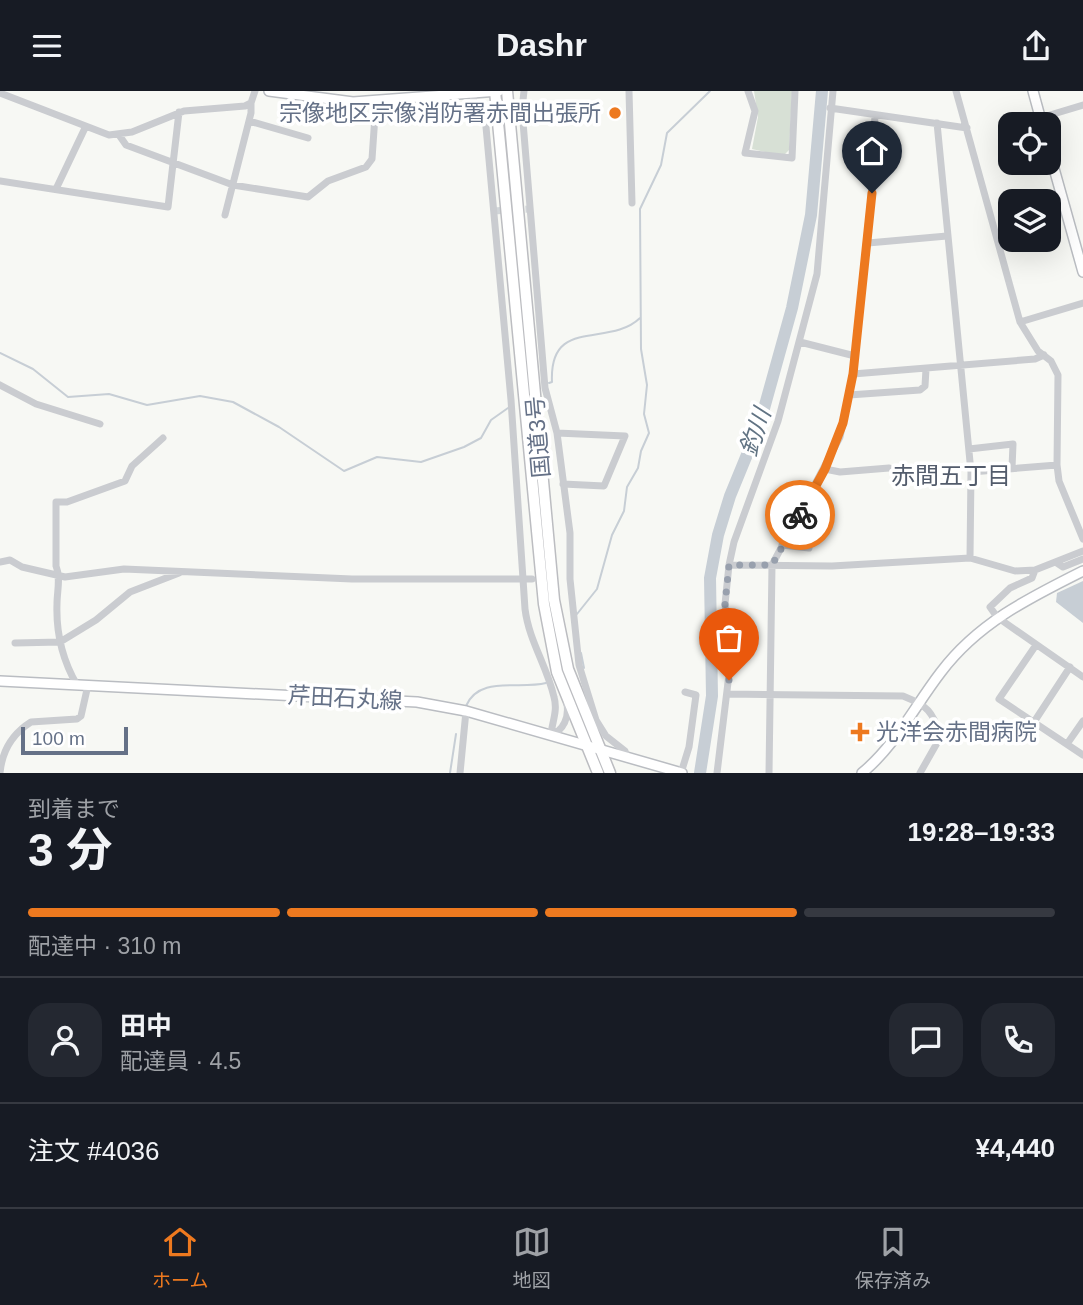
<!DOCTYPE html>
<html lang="ja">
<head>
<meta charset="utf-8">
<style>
  :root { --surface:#171b24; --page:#242831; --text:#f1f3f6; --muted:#9ea1a6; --line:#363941; --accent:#ed791f }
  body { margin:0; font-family:Helvetica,"Noto Sans JP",sans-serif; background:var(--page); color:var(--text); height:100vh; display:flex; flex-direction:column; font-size:26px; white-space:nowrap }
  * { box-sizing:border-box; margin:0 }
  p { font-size:23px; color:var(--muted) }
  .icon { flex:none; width:38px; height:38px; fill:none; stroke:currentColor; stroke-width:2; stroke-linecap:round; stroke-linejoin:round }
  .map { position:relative; height:682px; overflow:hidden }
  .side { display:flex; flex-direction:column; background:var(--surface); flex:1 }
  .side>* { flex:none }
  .tools { position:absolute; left:998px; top:21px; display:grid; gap:14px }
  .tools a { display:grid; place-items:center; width:63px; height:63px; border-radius:14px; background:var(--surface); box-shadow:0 7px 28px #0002; font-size:35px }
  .scale { position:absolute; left:21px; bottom:18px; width:107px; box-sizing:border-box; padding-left:7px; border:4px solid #657187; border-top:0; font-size:19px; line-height:24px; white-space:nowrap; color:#657187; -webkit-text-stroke:5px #fff; paint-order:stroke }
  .pin { position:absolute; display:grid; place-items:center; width:60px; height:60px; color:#fff; margin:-72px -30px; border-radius:50% 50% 50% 0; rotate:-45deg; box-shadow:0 0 7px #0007 }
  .pin .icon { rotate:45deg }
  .courier { position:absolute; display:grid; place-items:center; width:70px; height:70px; margin:-35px; border:5px solid #ed791f; border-radius:50%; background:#fff; color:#222; box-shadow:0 2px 9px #0007 }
  .headline em { font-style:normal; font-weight:700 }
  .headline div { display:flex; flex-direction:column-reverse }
  .headline { display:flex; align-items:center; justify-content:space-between; height:119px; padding:0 28px }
  h1 { font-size:46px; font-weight:700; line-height:52px }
  .bar { display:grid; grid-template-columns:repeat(4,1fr); gap:10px 7px; align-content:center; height:84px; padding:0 28px }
  .bar i { height:9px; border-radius:5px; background:var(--line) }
  .bar .current { background:var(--accent) }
  .bar p { grid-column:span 4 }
  .line { display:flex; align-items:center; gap:18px; padding:0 28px; border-top:2px solid var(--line) }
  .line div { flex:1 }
  .round { display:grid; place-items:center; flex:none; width:74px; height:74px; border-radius:21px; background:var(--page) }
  header { display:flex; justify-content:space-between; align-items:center; height:91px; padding:0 28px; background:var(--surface); font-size:32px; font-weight:700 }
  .tab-bar { display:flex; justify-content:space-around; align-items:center; height:98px; border-top:2px solid var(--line); background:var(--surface); font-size:19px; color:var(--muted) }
  .tab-bar a { display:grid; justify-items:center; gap:4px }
  .tab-bar .current { color:var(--accent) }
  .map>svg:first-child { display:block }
</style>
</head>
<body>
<header><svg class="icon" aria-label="menu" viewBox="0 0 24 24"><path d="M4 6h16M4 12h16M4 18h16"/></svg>Dashr<svg class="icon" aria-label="share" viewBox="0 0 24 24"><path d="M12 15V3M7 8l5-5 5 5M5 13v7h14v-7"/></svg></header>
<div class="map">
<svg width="1083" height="682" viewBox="0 0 1083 682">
  <rect width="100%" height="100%" fill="#f7f8f4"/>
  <path fill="#d7e0d5" d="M754,0H792L789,59L783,65L752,58L758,26Z"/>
  <path fill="#c7ced5" d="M1083,490V532L1056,511L1057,502Z"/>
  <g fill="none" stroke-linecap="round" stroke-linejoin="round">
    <path stroke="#c7ced5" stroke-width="2" d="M0,262L33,278L68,306L109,303L147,314L200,305L233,311L279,336L344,380L377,366L421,371L464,356L481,347L491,329L508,317
      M549,292L552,291C549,225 609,257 640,227
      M577,523L597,498L612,444L624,420L627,396L638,377L641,360L649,342L644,323L647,294L641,258L640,118L661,74L667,42L710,0
      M581,562L584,577
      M466,615C479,584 519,599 546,592
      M450,682L456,643"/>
    <path stroke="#c7ced5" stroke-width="12" d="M700,682L712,605L710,487L718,444L730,405L760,332L792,217L811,124L822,0"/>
    <path stroke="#d2d6d9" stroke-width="7" stroke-dasharray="7 3.5" stroke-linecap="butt" d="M494,120L530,118"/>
    <g stroke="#babdc2" stroke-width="12">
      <path id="major" d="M269,0L353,11L499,0
        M1033,0L1042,33
        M1048,56L1083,181
        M0,590L417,611L466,620L682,682
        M862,682C896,654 914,616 941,581C978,532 1029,507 1083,480"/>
    </g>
    <g stroke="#bcbdc1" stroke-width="13">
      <path id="highway" d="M495,0L544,513L557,581L598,682
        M507,0L554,509L568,578L610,682"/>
    </g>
    <path stroke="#caccd0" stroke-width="7" d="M524,0L522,19L545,297L557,342L570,442V488L579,574L596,629L606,645L625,660L627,667
      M629,0L632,112
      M748,0L755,20L745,62L792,67L795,0
      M956,0L1020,231L1038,260L1051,270L1058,284L1057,374L1059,390L1083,448
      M0,2L109,44L132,41L184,20L245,15L251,12L255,0
      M473,2L474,15L485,25L511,309L525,518C529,550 547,575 554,606C558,620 552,631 551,644
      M830,17L967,37
      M1040,27L1083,14
      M249,30L308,47
      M937,32L971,381L970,467
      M119,44L126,54L233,94L308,106L328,90L366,76L372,68L376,10
      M0,90L168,116L179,21
      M56,98L85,37
      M225,124L251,22V12
      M868,152L947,145
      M1020,231L1083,212
      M800,251L855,265
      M853,283L1035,268L1044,264
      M0,294L36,313L100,333
      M849,304L920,299L925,295L926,278
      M557,342L625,345L604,395L563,393
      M969,358L1013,353L1012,377
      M825,378L840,381L889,377
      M971,381L1057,374
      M782,454L809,457L812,432L797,430
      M0,471L10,469L22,476L65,486L124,478L352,488H532
      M1057,472L1063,476L1083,468
      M729,474L832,475L970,467L1015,480L1035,479L1083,460
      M1035,479L1032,487L1010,497L990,516L997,526L1083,586
      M15,552L60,551L96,529L130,501L179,482
      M1036,554L999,608L1083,664
      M77,594C63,570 56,541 57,513C57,500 61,487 56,475V411H67L125,390L132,375L163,347
      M728,603L903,605C928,615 932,620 941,645L920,682
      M1034,631L1070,576
      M551,644C564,639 569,626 567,613
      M1067,653L1083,630
      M0,682C2,660 12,643 31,631L77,628L81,625L88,594
      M460,682L466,620
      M681,682L689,656L696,604L685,601
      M717,682L730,575L725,513L729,474L734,451L778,330L817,183L833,0
      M769,682L772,474L840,346L853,283L874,77L872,64L875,25"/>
    <use href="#major" stroke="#fff" stroke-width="9"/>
    <use href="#highway" stroke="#fff" stroke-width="10"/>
  </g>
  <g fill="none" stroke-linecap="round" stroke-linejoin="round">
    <path stroke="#98a0ad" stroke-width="7" stroke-dasharray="0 12.6" d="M729,589L725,513L729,474H772L800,424"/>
    <path stroke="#ed791f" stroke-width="9" d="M800,424L825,378L843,332L853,283L872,102"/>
  </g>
  <g fill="#ed791f" stroke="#fff" stroke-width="2.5">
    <circle cx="615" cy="22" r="7"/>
    <path d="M856.5 630.5h7v7h7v7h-7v7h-7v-7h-7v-7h7z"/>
  </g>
  <g text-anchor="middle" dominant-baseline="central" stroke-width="7" stroke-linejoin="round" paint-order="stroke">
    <g font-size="23" fill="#657187" stroke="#fff" text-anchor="end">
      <text x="601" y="22">宗像地区宗像消防署赤間出張所</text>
      <text x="876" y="641" text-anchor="start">光洋会赤間病院</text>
    </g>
    <g font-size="23" fill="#657187" stroke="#fff">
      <text transform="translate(538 346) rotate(-95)">国道3号</text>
      <text transform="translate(345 607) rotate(3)">芹田石丸線</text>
    </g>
    <g font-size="24" font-style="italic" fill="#617383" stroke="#fff">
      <text transform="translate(755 341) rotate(-71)">釣川</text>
    </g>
    <g font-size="24" fill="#535c6c" stroke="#fff">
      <text x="951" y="384">赤間五丁目</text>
    </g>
  </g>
</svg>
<div class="tools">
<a><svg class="icon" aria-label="locate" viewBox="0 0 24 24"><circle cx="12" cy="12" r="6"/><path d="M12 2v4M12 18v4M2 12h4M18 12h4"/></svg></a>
<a><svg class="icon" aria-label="layers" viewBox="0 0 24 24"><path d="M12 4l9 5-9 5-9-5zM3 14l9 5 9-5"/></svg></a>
</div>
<div class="scale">100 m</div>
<div class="pin" style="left:729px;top:589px;background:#ea580c"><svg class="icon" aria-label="bag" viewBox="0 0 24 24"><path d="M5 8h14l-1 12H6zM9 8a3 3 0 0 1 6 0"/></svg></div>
<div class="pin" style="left:872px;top:102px;background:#1f2937"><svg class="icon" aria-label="home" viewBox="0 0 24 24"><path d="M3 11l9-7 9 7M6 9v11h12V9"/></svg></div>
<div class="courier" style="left:800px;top:424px"><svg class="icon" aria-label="bike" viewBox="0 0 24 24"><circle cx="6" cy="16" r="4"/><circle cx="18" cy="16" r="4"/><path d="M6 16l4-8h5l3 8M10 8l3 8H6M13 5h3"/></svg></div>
</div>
<section class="side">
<div class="headline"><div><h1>3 分</h1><p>到着まで</p></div><em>19:28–19:33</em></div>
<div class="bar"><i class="current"></i><i class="current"></i><i class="current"></i><i></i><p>配達中 · 310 m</p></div>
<div class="line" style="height:126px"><a class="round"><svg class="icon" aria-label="person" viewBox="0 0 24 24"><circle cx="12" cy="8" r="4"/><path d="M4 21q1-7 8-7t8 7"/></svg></a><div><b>田中</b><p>配達員 · 4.5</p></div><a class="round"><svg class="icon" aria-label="chat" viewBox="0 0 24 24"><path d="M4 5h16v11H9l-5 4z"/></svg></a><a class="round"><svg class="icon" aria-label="phone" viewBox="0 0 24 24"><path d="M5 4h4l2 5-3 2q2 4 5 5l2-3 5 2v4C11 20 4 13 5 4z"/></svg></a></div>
<div class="line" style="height:91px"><div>注文 #4036</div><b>¥4,440</b></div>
</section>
<nav class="tab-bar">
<a class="current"><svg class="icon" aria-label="home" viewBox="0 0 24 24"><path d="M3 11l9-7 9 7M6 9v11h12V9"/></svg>ホーム</a>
<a><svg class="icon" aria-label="map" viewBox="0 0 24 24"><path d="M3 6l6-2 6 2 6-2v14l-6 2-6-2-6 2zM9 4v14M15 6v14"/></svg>地図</a>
<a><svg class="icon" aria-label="saved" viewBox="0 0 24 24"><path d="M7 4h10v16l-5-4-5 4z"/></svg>保存済み</a>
</nav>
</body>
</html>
